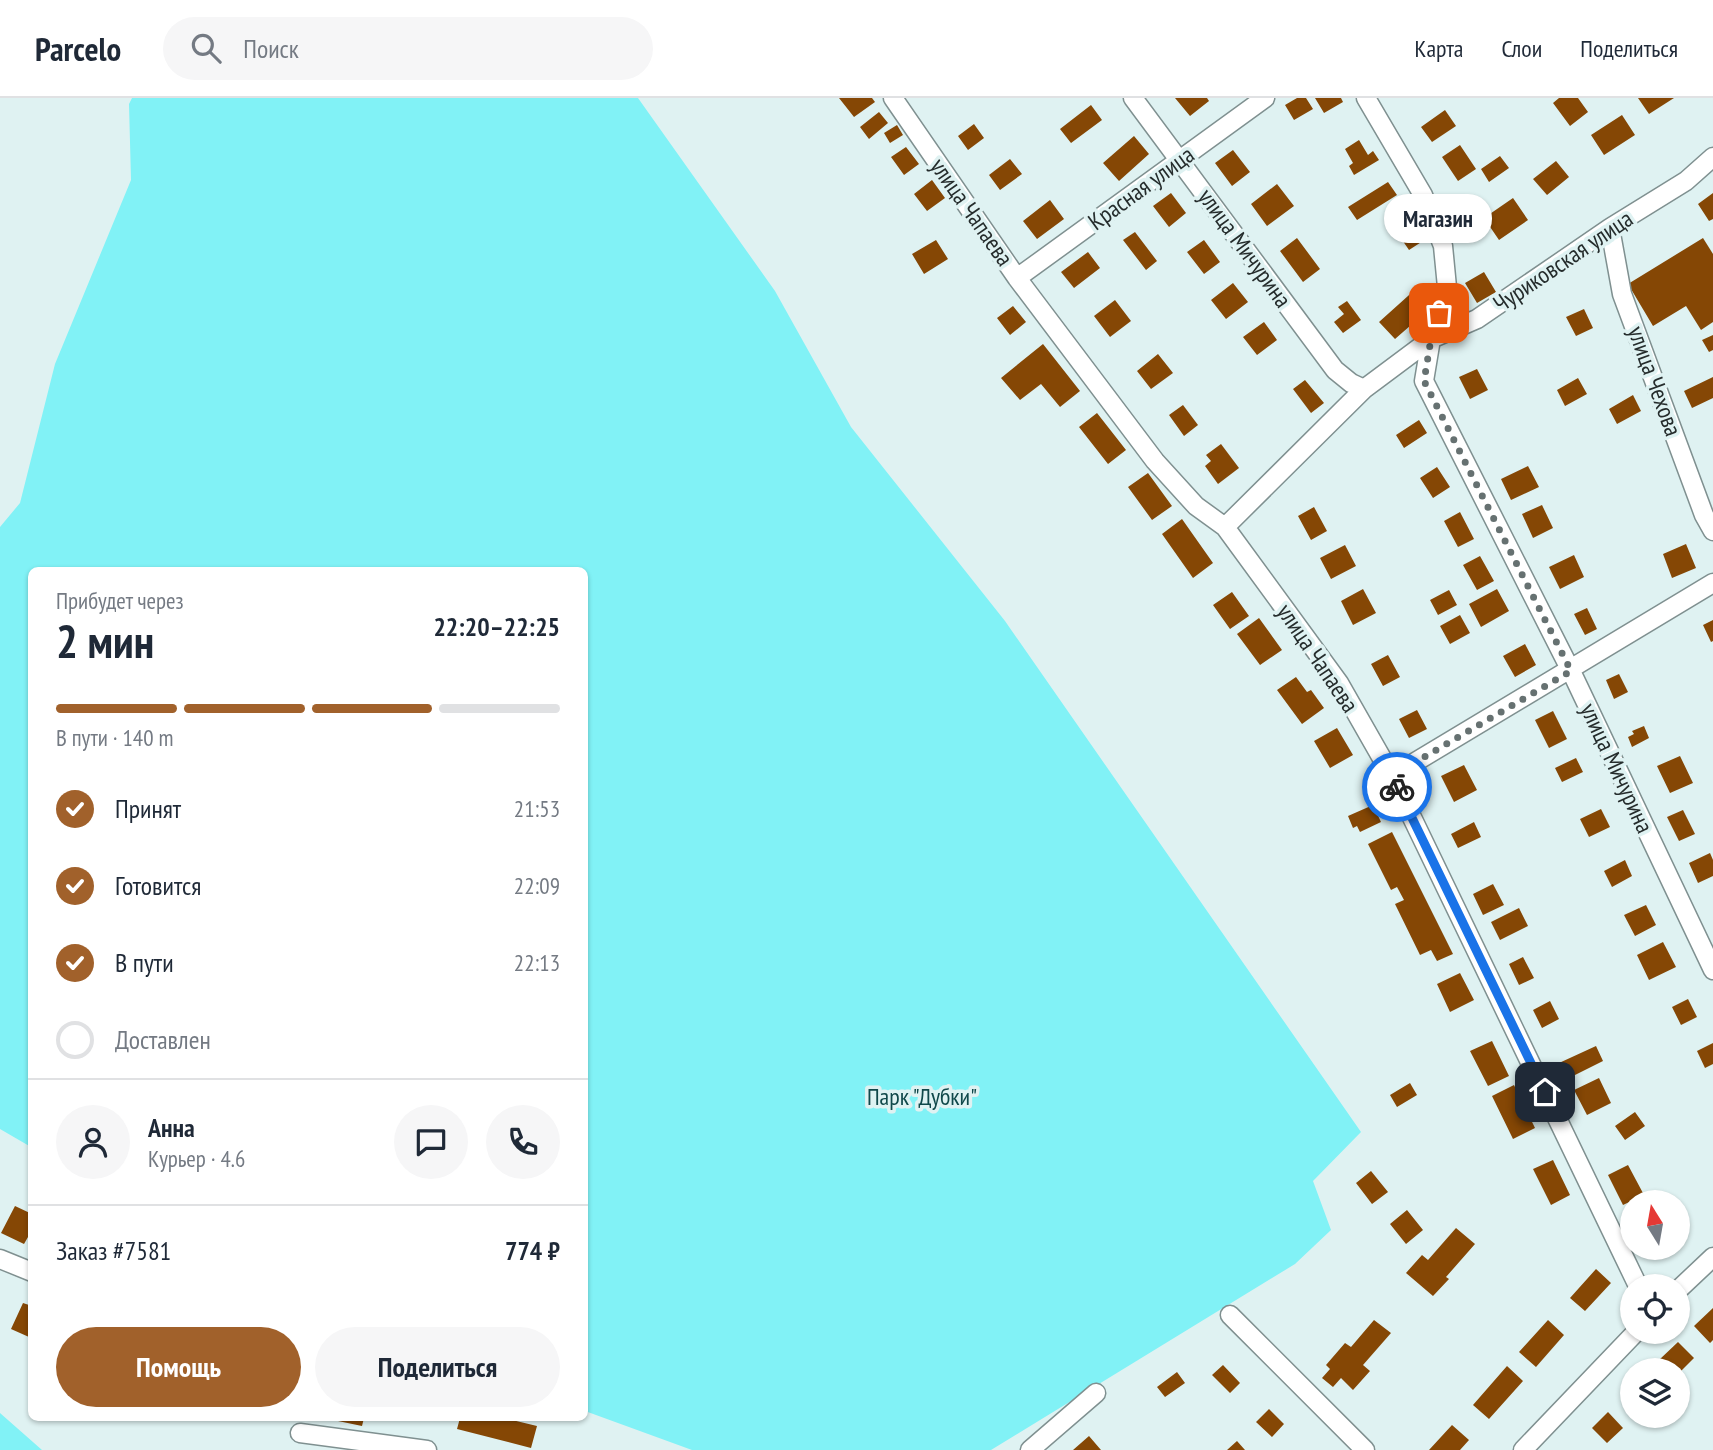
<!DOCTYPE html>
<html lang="ru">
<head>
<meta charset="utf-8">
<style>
  :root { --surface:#fff; --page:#f6f6f7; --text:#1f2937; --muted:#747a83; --line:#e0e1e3; --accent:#a1612b }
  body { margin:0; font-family:"PT Sans Narrow",sans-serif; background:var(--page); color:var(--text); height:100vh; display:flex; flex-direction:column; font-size:26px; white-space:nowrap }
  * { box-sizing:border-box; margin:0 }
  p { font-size:23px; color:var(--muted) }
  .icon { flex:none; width:38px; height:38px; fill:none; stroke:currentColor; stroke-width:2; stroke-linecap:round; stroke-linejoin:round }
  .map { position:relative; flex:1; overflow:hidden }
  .sheet { position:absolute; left:28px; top:469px; width:560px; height:854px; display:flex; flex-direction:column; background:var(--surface); border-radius:10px; box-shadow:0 2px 5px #0004 }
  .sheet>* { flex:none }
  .needle { width:46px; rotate:349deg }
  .fabs { position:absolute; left:1620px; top:1092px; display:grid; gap:14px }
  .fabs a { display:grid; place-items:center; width:70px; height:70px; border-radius:50%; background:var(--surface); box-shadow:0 2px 5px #0004; font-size:35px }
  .pin { position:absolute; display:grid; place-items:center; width:60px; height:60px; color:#fff; margin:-30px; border-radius:14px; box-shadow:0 4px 10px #0006 }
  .courier { position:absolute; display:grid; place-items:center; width:70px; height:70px; margin:-35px; border:5px solid #1a73e8; border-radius:50%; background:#fff; color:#222; box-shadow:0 2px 9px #0007 }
  .bubble { position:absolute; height:49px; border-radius:24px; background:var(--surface); box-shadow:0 2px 5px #0004; font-size:23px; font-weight:800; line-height:49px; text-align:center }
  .summary em { font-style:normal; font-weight:800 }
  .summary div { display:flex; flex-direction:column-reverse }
  .summary { display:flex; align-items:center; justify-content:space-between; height:119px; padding:0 28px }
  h1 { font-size:46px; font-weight:800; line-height:52px }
  .bar { display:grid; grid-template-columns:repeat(4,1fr); gap:10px 7px; align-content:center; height:84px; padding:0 28px }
  .bar i { height:9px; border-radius:5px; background:var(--line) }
  .bar .selected { background:var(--accent) }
  .bar p { grid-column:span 4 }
  .line { display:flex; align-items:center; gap:18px; padding:0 28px; border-top:2px solid var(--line) }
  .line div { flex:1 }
  .round { display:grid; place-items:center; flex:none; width:74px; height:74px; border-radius:37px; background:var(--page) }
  ol { padding:0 28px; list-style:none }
  li { display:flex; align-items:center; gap:21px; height:77px }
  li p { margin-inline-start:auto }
  li .icon { padding:7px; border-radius:50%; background:var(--accent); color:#fff; stroke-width:4 }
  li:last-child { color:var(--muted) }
  li i { width:38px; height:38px; border:4px solid var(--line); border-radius:50% }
  .button { display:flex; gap:14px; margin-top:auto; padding:14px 28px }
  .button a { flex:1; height:80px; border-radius:42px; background:var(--accent); color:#fff; font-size:28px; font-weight:800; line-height:80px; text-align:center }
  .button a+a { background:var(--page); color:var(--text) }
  header { display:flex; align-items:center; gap:42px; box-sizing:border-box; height:98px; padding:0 35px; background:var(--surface); border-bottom:2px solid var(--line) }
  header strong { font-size:33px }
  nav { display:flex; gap:38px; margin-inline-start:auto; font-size:24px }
  .search { width:490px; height:63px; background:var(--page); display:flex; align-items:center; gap:18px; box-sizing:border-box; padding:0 24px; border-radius:38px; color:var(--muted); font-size:26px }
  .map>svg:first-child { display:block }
</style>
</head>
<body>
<header>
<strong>Parcelo</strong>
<div class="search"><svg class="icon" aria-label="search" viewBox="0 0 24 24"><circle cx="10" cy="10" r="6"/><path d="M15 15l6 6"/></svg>Поиск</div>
<nav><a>Карта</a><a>Слои</a><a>Поделиться</a></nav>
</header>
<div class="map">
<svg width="1713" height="1352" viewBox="0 0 1713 1352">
  <rect width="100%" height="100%" fill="#dff2f2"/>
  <path fill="#81f2f6" d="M132,0H638L775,193L851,329L1005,523L1361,1034L1313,1083L1331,1132L1295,1166L991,1352H692L585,1313L584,472H32L31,1049L0,1031V429L20,405L55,266L131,82L129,6Z
    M0,1315L42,1352H0Z"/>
  <path fill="#854705" d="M839,0H872L875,4L854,19Z
    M1175,0H1207L1209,3L1190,18Z
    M1297,0H1306L1313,11L1294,22L1285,7Z
    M1315,0H1341L1343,4L1324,15Z
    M1559,0H1578L1588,14L1570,28L1553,5Z
    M1638,0H1674L1649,16Z
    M1091,7L1102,22L1071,45L1060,31Z
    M1445,12L1456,28L1432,44L1421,29Z
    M879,14L888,25L869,41L860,29Z
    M1622,17L1635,37L1604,57L1591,37Z
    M974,26L984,40L968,52L958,38Z
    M897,27L903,37L890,45L884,35Z
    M1134,38L1149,56L1119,83L1103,65Z
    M1359,42L1368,57L1373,53L1379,62L1354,77L1349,68L1353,65L1345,51Z
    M1460,47L1476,71L1458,83L1442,59Z
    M906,49L919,66L904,77L891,59Z
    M1233,52L1250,74L1232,88L1215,65Z
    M1500,58L1509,70L1489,84L1481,71Z
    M1010,61L1022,76L1000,92L989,77Z
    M1556,63L1569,79L1547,97L1533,81Z
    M932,82L945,100L927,113L914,96Z
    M1388,84L1397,97L1357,122L1348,109Z
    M1277,86L1294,108L1267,128L1251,106Z
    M1171,95L1186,115L1169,129L1153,108Z
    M1713,95V121L1709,123L1698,106Z
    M1513,100L1528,122L1499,142L1484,120Z
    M1050,102L1064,121L1037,141L1023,123Z
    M1411,119L1426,141L1409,152L1394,130Z
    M1135,134L1157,163L1146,172L1123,142Z
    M1297,140L1320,171L1303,184L1280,153Z
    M1703,140L1713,156V224L1701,232L1686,208L1653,228L1628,186Z
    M936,142L948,161L924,176L912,156Z
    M1204,142L1220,164L1204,176L1187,154Z
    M1088,154L1100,170L1074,190L1061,174Z
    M1484,174L1496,194L1477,205L1465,185Z
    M1233,185L1248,204L1226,221L1211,202Z
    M1418,189L1434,207L1395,241L1379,224Z
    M1115,202L1131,223L1110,239L1094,218Z
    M1347,203L1361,222L1343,235L1334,224L1344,216L1338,209Z
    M1013,208L1026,224L1010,237L997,220Z
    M1584,211L1593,230L1576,238L1566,219Z
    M1264,224L1277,242L1257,257L1243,239Z
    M1713,237V252L1709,254L1702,242Z
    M1043,246L1080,293L1060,309L1041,286L1020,302L1001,280Z
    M1158,256L1173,275L1151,291L1137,273Z
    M1477,271L1488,292L1470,301L1459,279Z
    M1713,279V300L1692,310L1684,293Z
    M1578,280L1587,296L1565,308L1557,292Z
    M1305,282L1324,305L1311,315L1293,291Z
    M1633,297L1641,313L1617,326L1609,311Z
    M1183,307L1198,327L1184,338L1169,317Z
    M1097,315L1126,352L1108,366L1079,329Z
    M1419,322L1427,335L1404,350L1396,337Z
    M1221,346L1239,370L1218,386L1205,368L1211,363L1206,357Z
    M1528,368L1539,389L1511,402L1501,381Z
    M1437,369L1450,389L1433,400L1420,380Z
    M1148,375L1172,408L1152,422L1128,389Z
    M1542,407L1553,430L1533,440L1522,416Z
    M1314,409L1327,433L1311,442L1298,418Z
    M1460,414L1474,441L1458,449L1444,423Z
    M1182,421L1213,465L1193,480L1162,436Z
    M1686,446L1696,470L1672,480L1663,456Z
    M1345,447L1356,468L1331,481L1320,460Z
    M1574,457L1584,479L1560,491L1549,469Z
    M1480,458L1494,483L1477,492L1463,467Z
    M1363,491L1376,515L1353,527L1341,503Z
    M1497,491L1509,513L1481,529L1469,506Z
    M1449,492L1457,507L1438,517L1430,502Z
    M1232,494L1249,518L1230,531L1213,507Z
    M1587,510L1597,531L1585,537L1574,516Z
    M1460,517L1470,535L1450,546L1440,528Z
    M1259,520L1282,552L1260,567L1237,536Z
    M1713,522V543L1711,544L1703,527Z
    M1525,546L1536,567L1515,579L1503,558Z
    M1388,557L1400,579L1383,588L1371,566Z
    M1619,576L1628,594L1614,601L1606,582Z
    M1296,579L1307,594L1311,592L1324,610L1302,626L1277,592Z
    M1417,612L1427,631L1409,640L1399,621Z
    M1553,613L1567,641L1549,650L1535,622Z
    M1644,628L1649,640L1632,649L1628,639L1634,636L1632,633Z
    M1337,630L1353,657L1330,670L1314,643Z
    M1680,658L1693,685L1670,695L1657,668Z
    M1576,660L1583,674L1562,684L1555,670Z
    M1464,667L1477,692L1454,704L1441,678Z
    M1373,707L1381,724L1360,734L1357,728L1353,730L1348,718Z
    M1601,711L1610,729L1589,739L1580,721Z
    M1683,712L1695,736L1679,743L1667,719Z
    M1474,724L1481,739L1458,750L1451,736Z
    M1392,734L1453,856L1437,863L1431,852L1420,857L1395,806L1404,802L1397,789L1391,792L1368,746Z
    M1710,755L1713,762V778L1698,785L1689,765Z
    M1625,762L1632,778L1612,789L1604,773Z
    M1493,786L1504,807L1483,817L1473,796Z
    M1646,807L1656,827L1635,838L1624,817Z
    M1519,810L1528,828L1500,842L1491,824Z
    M1663,844L1676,869L1649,882L1637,857Z
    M1523,859L1534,880L1519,887L1509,866Z
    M1460,875L1474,902L1450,914L1437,886Z
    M1688,901L1697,919L1681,927L1672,909Z
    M1550,903L1559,921L1542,930L1533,912Z
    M1492,943L1509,978L1488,988L1470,953Z
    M1713,945V966L1705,970L1697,953Z
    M1596,948L1603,963L1567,981L1559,965Z
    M1599,980L1611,1005L1587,1017L1574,992Z
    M1410,985L1417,997L1397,1009L1390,997Z
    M1514,987L1535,1030L1513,1041L1492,998Z
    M1635,1014L1645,1028L1625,1042L1615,1028Z
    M1553,1062L1570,1097L1551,1107L1533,1071Z
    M1628,1067L1644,1097L1623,1107L1608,1077Z
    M1371,1073L1388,1094L1372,1106L1356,1085Z
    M15,1108L32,1116V1132L24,1146L1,1135Z
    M1407,1112L1423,1132L1406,1146L1390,1126Z
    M1456,1130L1475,1146L1446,1179L1449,1181L1433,1198L1406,1175L1422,1157L1428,1162Z
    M1596,1171L1611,1185L1585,1213L1570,1200Z
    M23,1205L32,1208V1233L29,1239L11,1231Z
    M1713,1210V1242L1710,1245L1694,1228Z
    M1374,1222L1391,1235L1363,1267L1370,1273L1353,1292L1341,1280L1333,1289L1322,1280L1330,1271L1326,1267L1345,1245L1351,1249Z
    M1548,1222L1564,1237L1536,1269L1519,1254Z
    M1678,1244L1694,1260L1678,1276V1272H1669L1659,1262Z
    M1223,1267L1240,1285L1230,1295L1212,1277Z
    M1507,1268L1523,1283L1489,1321L1473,1307Z
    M1177,1274L1185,1285L1165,1299L1157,1289Z
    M1269,1311L1284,1326L1272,1339L1256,1324Z
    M1608,1314L1623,1330L1607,1345L1592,1330Z
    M338,1320H364L362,1328L338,1323Z
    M460,1320H504L537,1328L531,1350L457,1331Z
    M1452,1327L1469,1342L1460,1352H1429Z
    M1089,1338L1101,1352H1073Z
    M1237,1343L1245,1352H1227Z"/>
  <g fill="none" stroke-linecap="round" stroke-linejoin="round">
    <g stroke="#7f9090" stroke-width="21">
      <path id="minor" d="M893,0L1017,180L1155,363L1196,408L1225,429L1339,585L1392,678L1638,1188
        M1133,0L1335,272L1351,285L1364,291
        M1366,0L1423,97L1443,148L1447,189L1431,241L1424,283L1571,573L1713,872
        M1610,130L1622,196L1704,417L1713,433
        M1017,180L1265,0
        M1225,429L1364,291L1431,241L1477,221L1610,130L1686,83L1713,59
        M1392,678L1713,485
        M0,1161L32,1174
        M1678,1192L1713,1159
        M1230,1217L1365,1352
        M300,1335L427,1352
        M1030,1352L1096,1295
        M1523,1352L1636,1234"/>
    </g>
    <use href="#minor" stroke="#fff" stroke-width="18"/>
  </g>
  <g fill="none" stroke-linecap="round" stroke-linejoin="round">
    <path stroke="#667171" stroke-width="7" stroke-dasharray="0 12.6" d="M1397,689L1392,678L1571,573L1424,283L1431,241L1439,215"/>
    <path stroke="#1a73e8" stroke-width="9" d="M1397,689L1545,994"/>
  </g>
  <g text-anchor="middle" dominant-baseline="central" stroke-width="7" stroke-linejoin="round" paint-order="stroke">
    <g font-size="24" fill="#252c2c" stroke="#dff2f2">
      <text transform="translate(1141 90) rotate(-36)">Красная улица</text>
      <text transform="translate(972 114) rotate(55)">улица Чапаева</text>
      <text transform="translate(1245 150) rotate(54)">улица Мичурина</text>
      <text transform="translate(1563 163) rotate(-34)">Чуриковская улица</text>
      <text transform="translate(1655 283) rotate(70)">улица Чехова</text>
      <text transform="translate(1318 560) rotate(56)">улица Чапаева</text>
      <text transform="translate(1617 670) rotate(65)">улица Мичурина</text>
    </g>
    <g font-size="24" fill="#10484a" stroke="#dff2f2">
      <text x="922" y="998">Парк "Дубки"</text>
    </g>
  </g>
</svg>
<div class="fabs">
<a><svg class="needle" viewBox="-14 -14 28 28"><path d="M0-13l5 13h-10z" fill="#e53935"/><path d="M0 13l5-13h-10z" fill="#747a83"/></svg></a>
<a><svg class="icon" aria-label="locate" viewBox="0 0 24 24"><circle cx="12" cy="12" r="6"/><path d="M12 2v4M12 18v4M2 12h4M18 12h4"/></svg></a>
<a><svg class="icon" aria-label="layers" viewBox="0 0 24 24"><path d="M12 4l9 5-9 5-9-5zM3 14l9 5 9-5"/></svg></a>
</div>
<div class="pin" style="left:1439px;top:215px;background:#ea580c"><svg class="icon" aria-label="bag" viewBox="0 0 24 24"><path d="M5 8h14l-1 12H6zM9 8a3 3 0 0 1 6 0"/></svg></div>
<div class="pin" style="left:1545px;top:994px;background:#1f2937"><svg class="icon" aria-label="home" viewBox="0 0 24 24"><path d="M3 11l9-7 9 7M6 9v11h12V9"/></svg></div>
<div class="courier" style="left:1397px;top:689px"><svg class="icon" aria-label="bike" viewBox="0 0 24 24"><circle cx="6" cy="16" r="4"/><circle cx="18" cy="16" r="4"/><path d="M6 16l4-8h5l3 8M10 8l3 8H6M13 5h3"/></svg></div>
<div class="bubble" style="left:1384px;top:96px;width:108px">Магазин</div>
<section class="sheet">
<div class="summary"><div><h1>2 мин</h1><p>Прибудет через</p></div><em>22:20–22:25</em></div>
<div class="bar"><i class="selected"></i><i class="selected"></i><i class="selected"></i><i></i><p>В пути · 140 m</p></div>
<ol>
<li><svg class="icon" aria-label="check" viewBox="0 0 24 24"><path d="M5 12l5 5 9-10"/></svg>Принят<p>21:53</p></li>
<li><svg class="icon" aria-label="check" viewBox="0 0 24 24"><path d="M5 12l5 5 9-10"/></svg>Готовится<p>22:09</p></li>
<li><svg class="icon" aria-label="check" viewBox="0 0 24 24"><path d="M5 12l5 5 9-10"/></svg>В пути<p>22:13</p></li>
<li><i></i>Доставлен</li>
</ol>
<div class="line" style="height:126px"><a class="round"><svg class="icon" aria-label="person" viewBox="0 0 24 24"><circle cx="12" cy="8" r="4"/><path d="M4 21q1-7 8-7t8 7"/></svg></a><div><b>Анна</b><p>Курьер · 4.6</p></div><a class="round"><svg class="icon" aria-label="chat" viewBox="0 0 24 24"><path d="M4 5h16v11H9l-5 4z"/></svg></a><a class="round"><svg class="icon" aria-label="phone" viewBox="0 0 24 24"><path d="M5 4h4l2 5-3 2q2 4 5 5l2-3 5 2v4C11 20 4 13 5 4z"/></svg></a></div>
<div class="line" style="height:91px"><div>Заказ #7581</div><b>774 ₽</b></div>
<div class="button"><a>Помощь</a><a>Поделиться</a></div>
</section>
</div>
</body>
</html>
